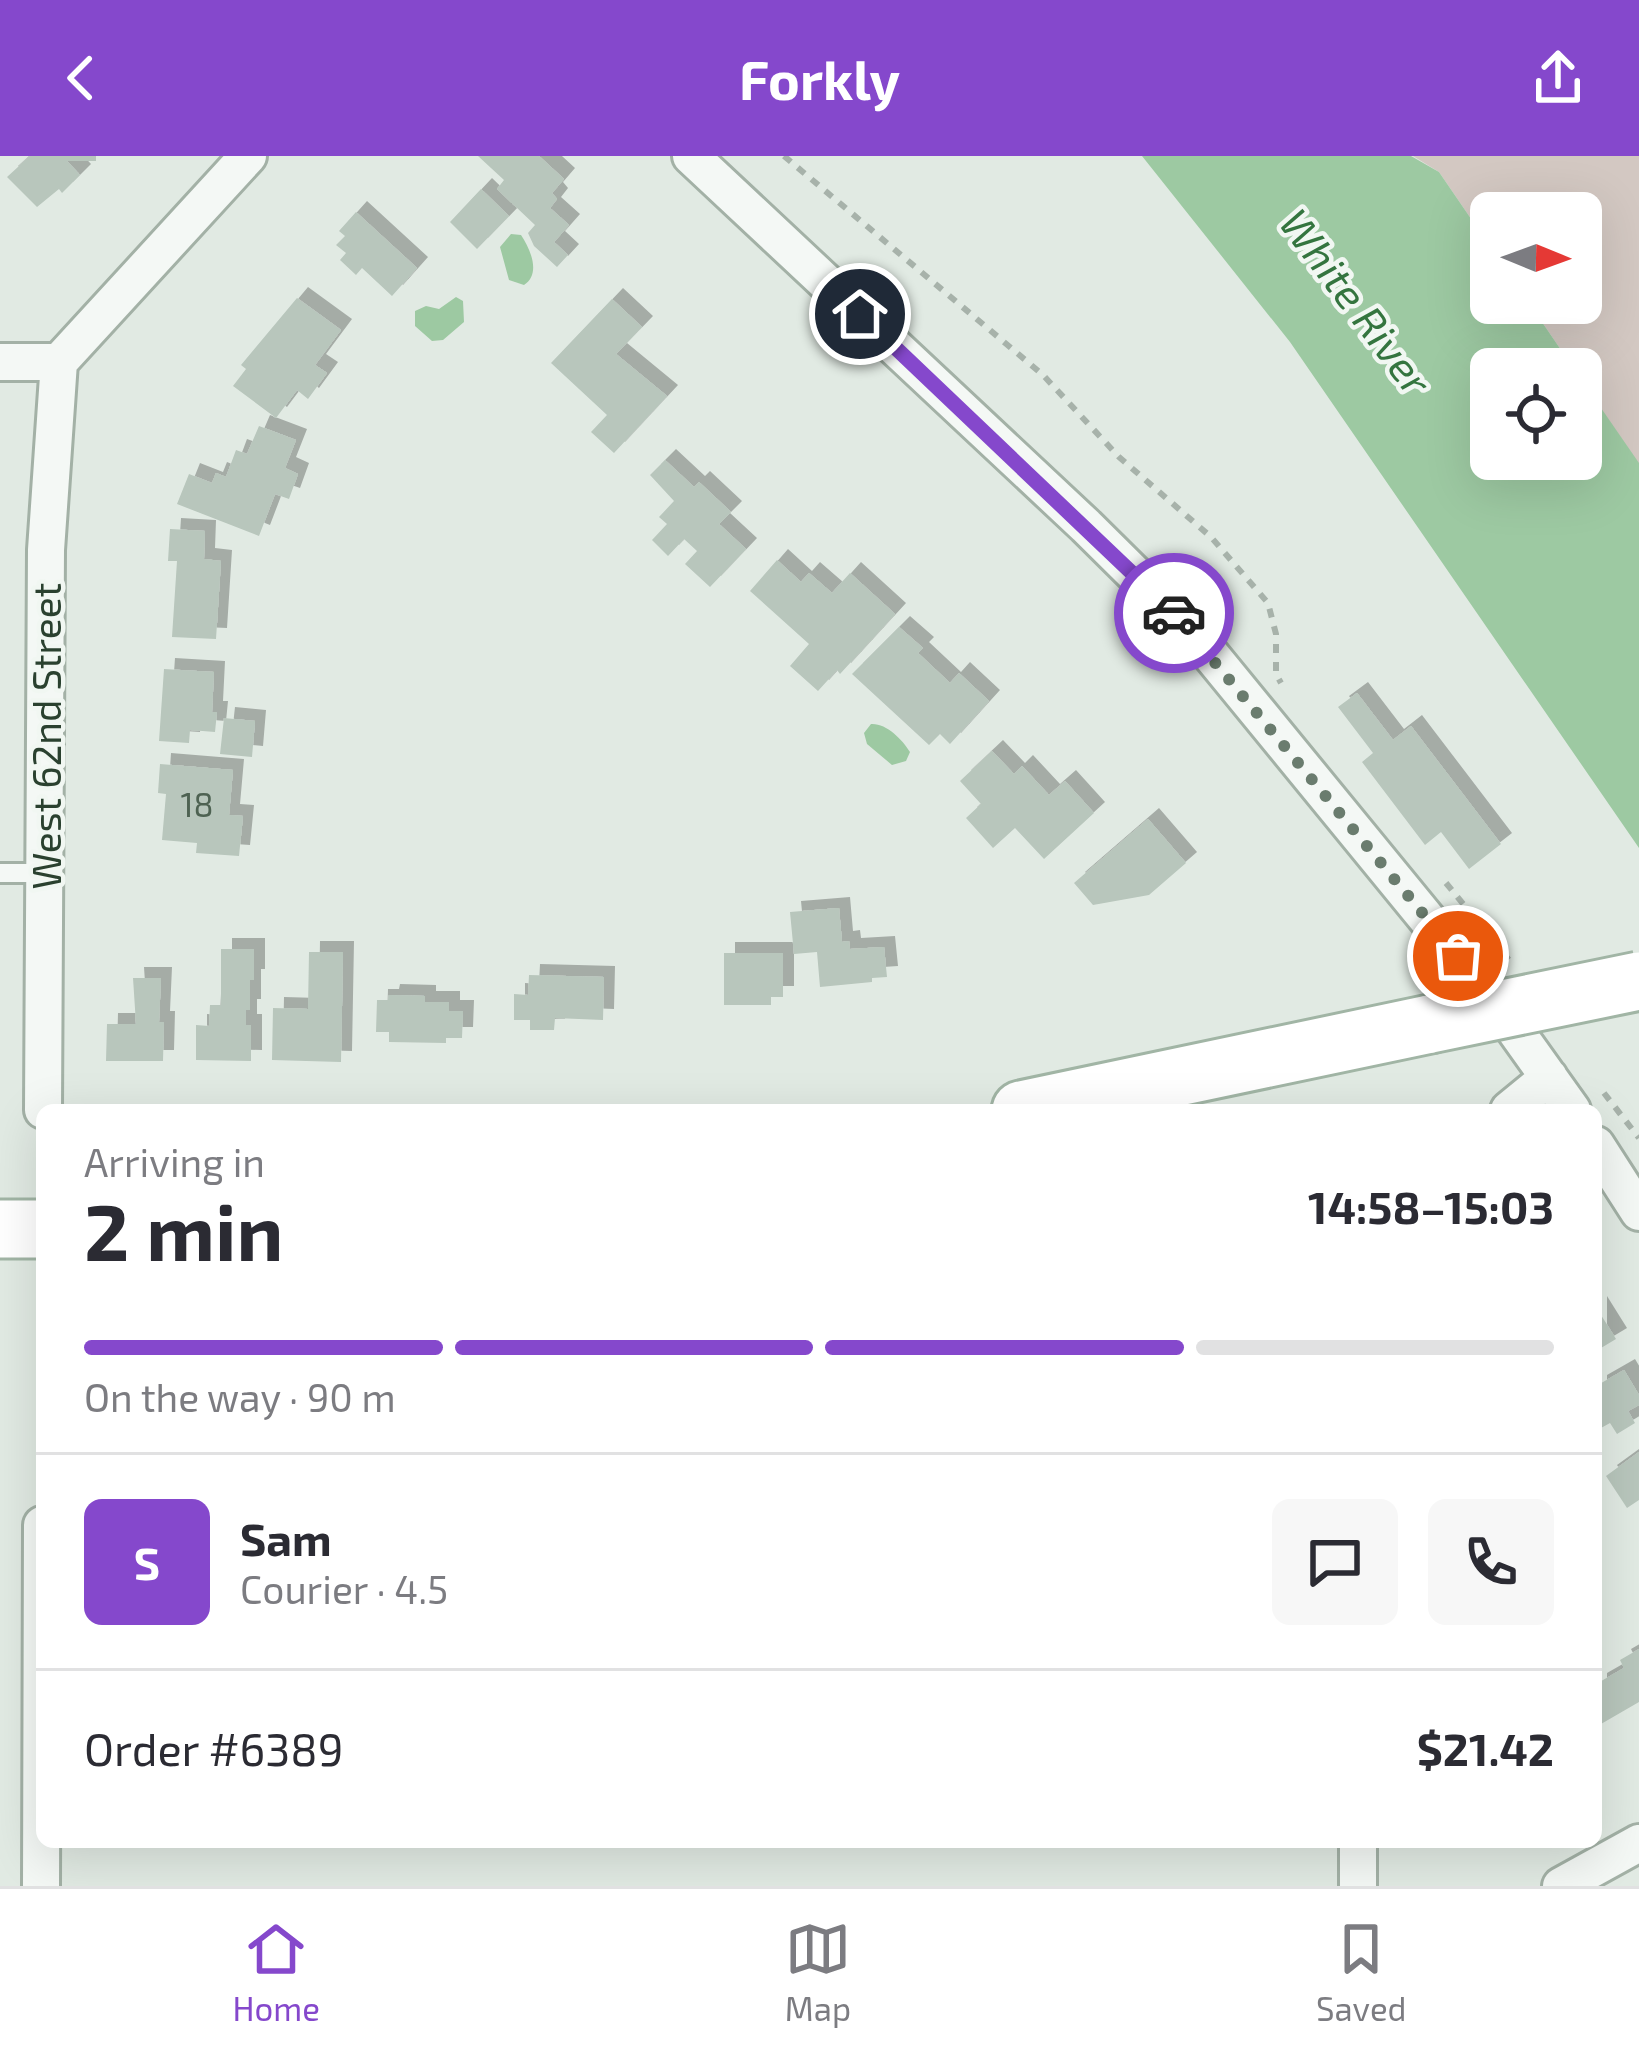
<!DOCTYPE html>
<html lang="en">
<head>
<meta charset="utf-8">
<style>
  :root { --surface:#fff; --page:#f7f7f7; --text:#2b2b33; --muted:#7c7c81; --line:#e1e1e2; --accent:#8548cc }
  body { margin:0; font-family:"Exo 2",sans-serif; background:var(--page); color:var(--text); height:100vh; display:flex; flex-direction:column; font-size:45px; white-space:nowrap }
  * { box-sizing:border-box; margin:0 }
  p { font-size:39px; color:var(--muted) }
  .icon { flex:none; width:66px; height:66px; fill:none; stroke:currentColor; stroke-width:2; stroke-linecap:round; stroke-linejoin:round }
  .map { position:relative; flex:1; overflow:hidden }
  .sheet { position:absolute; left:36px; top:948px; width:1566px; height:744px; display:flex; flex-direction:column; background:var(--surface); border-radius:18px; box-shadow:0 12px 48px #0002 }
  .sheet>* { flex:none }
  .needle { width:78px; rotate:91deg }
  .controls { position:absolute; left:1470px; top:36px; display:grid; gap:24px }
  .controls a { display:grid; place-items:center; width:132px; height:132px; border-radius:18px; background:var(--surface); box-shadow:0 12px 48px #0002; font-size:60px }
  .pin { position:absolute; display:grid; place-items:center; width:102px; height:102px; color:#fff; margin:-51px; border:6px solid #fff; border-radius:50%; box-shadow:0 3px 12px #0007 }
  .courier { position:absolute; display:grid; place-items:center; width:120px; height:120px; margin:-60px; border:9px solid #8548cc; border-radius:50%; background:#fff; color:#222; box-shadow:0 3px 15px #0007 }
  .summary em { font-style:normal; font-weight:700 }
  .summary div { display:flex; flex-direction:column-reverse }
  .summary { display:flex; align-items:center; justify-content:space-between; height:204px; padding:0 48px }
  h1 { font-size:78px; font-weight:700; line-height:90px }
  .bar { display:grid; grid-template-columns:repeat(4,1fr); gap:18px 12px; align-content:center; height:144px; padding:0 48px }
  .bar i { height:15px; border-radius:9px; background:var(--line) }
  .bar .active { background:var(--accent) }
  .bar p { grid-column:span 4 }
  .line { display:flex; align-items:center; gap:30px; padding:0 48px; border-top:3px solid var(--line) }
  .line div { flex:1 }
  .round { display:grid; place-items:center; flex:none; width:126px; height:126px; border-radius:18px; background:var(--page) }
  header { display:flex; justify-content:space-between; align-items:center; height:156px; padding:0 48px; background:var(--accent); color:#fff; font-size:54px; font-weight:700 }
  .menu { display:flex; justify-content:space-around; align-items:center; height:168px; border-top:3px solid var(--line); background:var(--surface); font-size:33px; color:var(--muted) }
  .menu a { display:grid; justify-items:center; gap:6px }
  .menu .active { color:var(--accent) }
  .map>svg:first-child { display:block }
</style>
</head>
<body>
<header><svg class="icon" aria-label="back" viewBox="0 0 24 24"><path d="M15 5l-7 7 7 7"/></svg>Forkly<svg class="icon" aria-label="share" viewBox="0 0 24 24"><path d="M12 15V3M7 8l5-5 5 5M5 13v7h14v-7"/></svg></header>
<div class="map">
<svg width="1639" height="1730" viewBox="0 0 1639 1730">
  <defs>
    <filter id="shadow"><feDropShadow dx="11" dy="-11" stdDeviation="0" flood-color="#0004"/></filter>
  </defs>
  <rect width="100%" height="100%" fill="#e1eae3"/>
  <path fill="#d3c8c2" d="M1413,0H1639V308L1581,224V213H1574L1529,147H1581V57H1491V92L1439,16Z"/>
  <path fill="#9dc9a2" d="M1142,0H1411L1439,16L1491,92V147H1529L1574,213H1491V303H1581V223L1639,307V692L1290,186Z
    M511,78L521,79C531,94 541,118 524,129L509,124L500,91Z
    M456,141L463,145L464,166L443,184L432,185L415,170V155L426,150L439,153Z
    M871,568C886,567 902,583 910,596L906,605L892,609L867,588L864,577Z"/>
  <path fill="#b8c6bc" filter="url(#shadow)" d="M30,0H96V5H67L80,19L62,37L59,33L37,51L7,21Z
    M478,0H539L564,23L552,37L557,43L550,52L569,69L554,86L568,99L557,111L534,90L528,77L535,69L497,33L504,24Z
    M481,33L509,60L477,93L450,66Z
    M356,56L417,112L392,140L362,112L356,119L340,104L346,97L336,89L345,80L339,75Z
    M297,142L341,174L315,209L327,217L308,243L297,234L276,262L233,230L246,213L241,209Z
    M612,143L642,171L616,198L667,240L614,297L591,276L607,259L551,207Z
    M259,270L296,284L285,312L298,318L289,343L275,338L259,380L177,348L189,318L212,327L216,317L226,321L236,294L247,298Z
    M665,304L694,331L699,326L731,356L719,368L746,393L710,431L685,408L697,395L684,383L668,400L652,384L667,368L659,361L674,345L650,319Z
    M170,373L205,375L204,403L221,405L216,483L172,481L177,405H168Z
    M777,404L801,426L809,417L832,437L850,417L895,458L840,518L837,514L818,535L790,510L809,488L750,435Z
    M899,471L923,492L918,497L950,527L959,517L989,545L950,588L940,578L929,589L852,518Z
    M164,513L214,516L212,556H217L215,576L190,574L189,587L159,585Z
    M1357,537L1393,584L1411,570L1501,688L1469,713L1441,676L1425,689L1362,606L1373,597L1338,551Z
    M224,562L255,565L252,601L220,598Z
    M992,595L1014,618L1022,610L1049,639L1065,625L1094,657L1044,703L1015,672L993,692L966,662L981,648L960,625Z
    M160,608L233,614L229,659L243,660L239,700L196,697L197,687L162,684L166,638L158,637Z
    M1148,663L1186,707L1149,739L1093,749L1074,727Z
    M839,752L842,786L849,785L850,793L884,791L887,821L872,822V826L820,831L817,796L794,798L790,756Z
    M221,793H254V824H250V854H246V869H251V905L196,904V869L209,870L210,849H221Z
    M309,796H343L341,906L272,904L273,852L308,853Z
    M724,797H783V841H771V849H724Z
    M529,819L604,821L603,864L555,862L554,874H530V864H514V838L528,839Z
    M133,822H161L159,866H164L163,905H106L107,868H136Z
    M389,839L425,840V846H449V855H463L462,882H446V887L389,886V876H376L377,844H388Z
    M1596,1151L1616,1183L1596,1195Z
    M1624,1214L1639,1239V1249L1628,1255L1635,1267L1617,1278L1610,1267L1601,1272L1596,1264V1230Z
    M1639,1296V1344L1627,1352L1606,1320Z
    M1639,1493V1546L1601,1568L1596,1559V1528L1624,1512L1620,1504Z"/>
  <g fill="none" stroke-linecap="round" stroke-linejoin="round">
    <g stroke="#a3b1a6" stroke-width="24">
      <path id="lane" d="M0,717H45"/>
    </g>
    <g stroke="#a3b1a6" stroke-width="42">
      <path id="street" d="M691,0L1086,370L1188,471L1495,846L1572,954
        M0,206H59L248,0
        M43,954L46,394L59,206
        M1509,954L1549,921
        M1596,989L1639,1056
        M41,1730L42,1369
        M1358,1730V1686
        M1561,1730L1639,1687"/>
    </g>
    <g stroke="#a1b5a5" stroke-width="63">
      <path id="primary" d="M1021,954L1430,868
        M0,1073H42"/>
    </g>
    <path stroke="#a7b2aa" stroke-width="6" stroke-dasharray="9 9" stroke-linecap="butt" d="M784,0L1043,219L1119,301L1211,381L1268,447L1276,478V518L1281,527
      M1446,727L1513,809
      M1604,937L1639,982"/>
    <use href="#lane" stroke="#f4f8f5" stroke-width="18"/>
    <use href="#street" stroke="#f4f8f5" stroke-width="36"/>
    <use href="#primary" stroke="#fff" stroke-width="57"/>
    <g stroke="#a1b5a5" stroke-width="63" stroke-linecap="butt">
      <path id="primary-bridge" d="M1430,868L1639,825"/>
    </g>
    <use href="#primary-bridge" stroke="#fff" stroke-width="57"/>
  </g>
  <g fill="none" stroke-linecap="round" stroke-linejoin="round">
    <path stroke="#6a7c6e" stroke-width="12" stroke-dasharray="0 21.6" d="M1174,457L1458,800"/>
    <path stroke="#8548cc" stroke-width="15" d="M860,158L1174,457"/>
  </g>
  <g text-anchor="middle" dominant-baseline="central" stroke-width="9" stroke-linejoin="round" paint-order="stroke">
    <g font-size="33" fill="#4e6252">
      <text x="197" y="648">18</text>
    </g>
    <g font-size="39" fill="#2a412f" stroke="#f1f7f2">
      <text transform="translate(45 580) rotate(-90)">West 62nd Street</text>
    </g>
    <g font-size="42" font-style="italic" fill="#34753f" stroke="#f1f7f2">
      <text transform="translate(1357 145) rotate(53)">White River</text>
    </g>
  </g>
</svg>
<div class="controls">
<a><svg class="needle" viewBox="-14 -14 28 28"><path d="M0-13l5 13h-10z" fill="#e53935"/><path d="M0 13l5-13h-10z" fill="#7c7c81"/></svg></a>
<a><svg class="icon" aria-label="locate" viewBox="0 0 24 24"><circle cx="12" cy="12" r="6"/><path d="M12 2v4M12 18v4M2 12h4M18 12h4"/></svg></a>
</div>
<div class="pin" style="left:1458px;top:800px;background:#ea580c"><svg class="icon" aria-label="bag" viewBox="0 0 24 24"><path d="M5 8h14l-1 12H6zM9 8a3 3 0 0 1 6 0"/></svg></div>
<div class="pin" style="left:860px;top:158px;background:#1f2937"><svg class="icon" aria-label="home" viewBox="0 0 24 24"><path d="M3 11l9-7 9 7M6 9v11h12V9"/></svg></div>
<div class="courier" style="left:1174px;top:457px"><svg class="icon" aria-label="car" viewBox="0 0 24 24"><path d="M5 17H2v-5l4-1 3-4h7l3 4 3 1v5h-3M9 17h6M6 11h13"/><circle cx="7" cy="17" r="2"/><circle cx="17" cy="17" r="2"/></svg></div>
<section class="sheet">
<div class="summary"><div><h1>2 min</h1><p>Arriving in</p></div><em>14:58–15:03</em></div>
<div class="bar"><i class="active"></i><i class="active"></i><i class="active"></i><i></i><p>On the way · 90 m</p></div>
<div class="line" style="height:216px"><b class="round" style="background:var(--accent);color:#fff">S</b><div><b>Sam</b><p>Courier · 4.5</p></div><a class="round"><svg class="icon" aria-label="chat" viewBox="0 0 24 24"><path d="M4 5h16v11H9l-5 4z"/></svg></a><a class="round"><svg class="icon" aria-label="phone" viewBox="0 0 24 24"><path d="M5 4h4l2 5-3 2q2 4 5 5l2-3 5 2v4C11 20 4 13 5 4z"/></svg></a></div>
<div class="line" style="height:156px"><div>Order #6389</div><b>$21.42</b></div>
</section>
</div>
<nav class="menu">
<a class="active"><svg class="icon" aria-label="home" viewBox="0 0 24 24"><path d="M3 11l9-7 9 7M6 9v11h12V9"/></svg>Home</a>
<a><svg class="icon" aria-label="map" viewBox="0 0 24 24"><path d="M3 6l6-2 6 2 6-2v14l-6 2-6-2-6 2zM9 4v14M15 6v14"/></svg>Map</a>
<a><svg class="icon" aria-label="saved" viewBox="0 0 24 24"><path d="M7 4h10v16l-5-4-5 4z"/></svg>Saved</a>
</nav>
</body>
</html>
